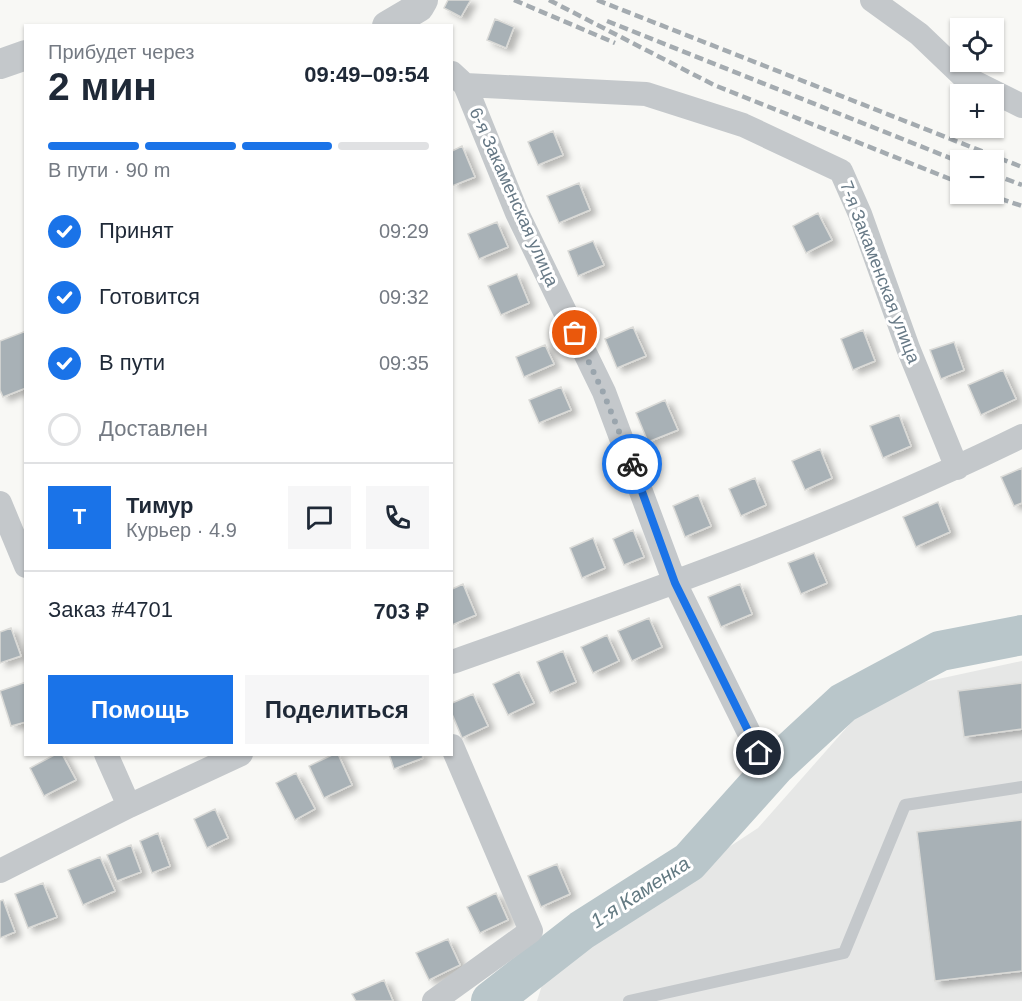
<!DOCTYPE html>
<html lang="ru">
<head>
<meta charset="utf-8">
<style>
  :root { --surface:#fff; --page:#f6f6f7; --text:#1f2937; --muted:#747a83; --line:#e0e1e3; --accent:#1a73e8 }
  body { margin:0; font-family:Helvetica,sans-serif; background:var(--page); color:var(--text); height:100vh; display:flex; flex-direction:column; font-size:22px; white-space:nowrap }
  * { box-sizing:border-box; margin:0 }
  p { font-size:20px; color:var(--muted) }
  .icon { flex:none; width:33px; height:33px; fill:none; stroke:currentColor; stroke-width:2; stroke-linecap:round; stroke-linejoin:round }
  .map { position:relative; flex:1; overflow:hidden }
  .sheet { position:absolute; left:24px; top:24px; width:429px; height:732px; display:flex; flex-direction:column; background:var(--surface); border-radius:0px; box-shadow:0 2px 4px #0004 }
  .sheet>* { flex:none }
  .tools { position:absolute; left:950px; top:18px; display:grid; gap:12px }
  .tools a { display:grid; place-items:center; width:54px; height:54px; border-radius:0px; background:var(--surface); box-shadow:0 2px 4px #0004; font-size:30px }
  .pin { position:absolute; display:grid; place-items:center; width:51px; height:51px; color:#fff; margin:-26px; border:3px solid #fff; border-radius:50%; box-shadow:0 2px 6px #0007 }
  .courier { position:absolute; display:grid; place-items:center; width:60px; height:60px; margin:-30px; border:4px solid #1a73e8; border-radius:50%; background:#fff; color:#222; box-shadow:0 2px 8px #0007 }
  .summary em { font-style:normal; font-weight:700 }
  .summary div { display:flex; flex-direction:column-reverse }
  .summary { display:flex; align-items:center; justify-content:space-between; height:102px; padding:0 24px }
  h1 { font-size:39px; font-weight:700; line-height:45px }
  .bar { display:grid; grid-template-columns:repeat(4,1fr); gap:9px 6px; align-content:center; height:72px; padding:0 24px }
  .bar i { height:8px; border-radius:4px; background:var(--line) }
  .bar .selected { background:var(--accent) }
  .bar p { grid-column:span 4 }
  .line { display:flex; align-items:center; gap:15px; padding:0 24px; border-top:2px solid var(--line) }
  .line div { flex:1 }
  .round { display:grid; place-items:center; flex:none; width:63px; height:63px; border-radius:0px; background:var(--page) }
  ol { padding:0 24px; list-style:none }
  li { display:flex; align-items:center; gap:18px; height:66px }
  li p { margin-inline-start:auto }
  li .icon { padding:6px; border-radius:50%; background:var(--accent); color:#fff; stroke-width:4 }
  li:last-child { color:var(--muted) }
  li i { width:33px; height:33px; border:3px solid var(--line); border-radius:50% }
  .cta { display:flex; gap:12px; margin-top:auto; padding:12px 24px }
  .cta a { flex:1; height:69px; border-radius:0px; background:var(--accent); color:#fff; font-size:24px; font-weight:700; line-height:69px; text-align:center }
  .cta a+a { background:var(--page); color:var(--text) }
  .map>svg:first-child { display:block }
</style>
</head>
<body>
<div class="map">
<svg width="1022" height="1001" viewBox="0 0 1022 1001">
  <defs>
    <filter id="shadow"><feDropShadow dx="6" dy="4" stdDeviation="3" flood-color="#0004"/></filter>
  </defs>
  <rect width="100%" height="100%" fill="#f8f8f5"/>
  <path fill="#e6e7e6" d="M1022,661V1001H537L548,966L758,828L878,692Z"/>
  <g fill="none" stroke-linecap="round" stroke-linejoin="round">
    <path stroke="#b9c6ca" stroke-width="40" d="M491,1001L582,930L689,862L776,765L843,703L940,651L1022,635"/>
  </g>
  <path fill="#a8b1b6" stroke="#dadad7" stroke-width="1.5" filter="url(#shadow)" d="M448,0H469L470,1L461,17L444,8Z
    M495,19L514,27L506,48L487,40Z
    M553,131L563,155L538,165L528,142Z
    M462,146L475,177L452,186V151Z
    M579,183L590,210L559,223L547,196Z
    M818,213L832,240L806,253L793,226Z
    M497,222L508,247L479,259L468,234Z
    M593,241L604,265L578,276L568,251Z
    M517,274L529,303L501,315L488,286Z
    M633,327L646,356L617,368L605,339Z
    M863,330L875,361L853,370L841,339Z
    M26,331V388L3,397L0,390V341Z
    M954,342L964,370L941,379L930,350Z
    M545,345L554,364L524,377L516,357Z
    M1003,370L1016,399L981,415L968,385Z
    M561,387L571,410L539,423L529,400Z
    M665,400L678,430L648,442L636,413Z
    M899,415L911,446L883,458L870,426Z
    M820,449L832,478L805,490L792,461Z
    M1022,468V503L1014,506L1001,477Z
    M755,478L766,505L741,516L729,489Z
    M698,495L711,526L685,537L673,506Z
    M938,502L950,532L916,547L903,517Z
    M633,530L644,557L624,565L613,539Z
    M593,538L605,568L582,578L570,548Z
    M814,553L827,583L801,594L788,563Z
    M463,584L476,615L452,625V589Z
    M740,584L752,614L721,627L708,597Z
    M649,618L662,647L632,661L618,631Z
    M11,628L21,656L0,663V632Z
    M607,635L619,661L593,673L581,647Z
    M563,651L576,682L550,693L537,662Z
    M519,672L534,703L508,715L493,684Z
    M26,682V722L11,726L0,691Z
    M1022,683V729L964,737L958,691Z
    M473,694L488,726L462,738L452,714V703Z
    M56,754H62L76,780L44,796L30,768Z
    M334,754H338L352,785L324,798L309,766Z
    M389,754H422L423,758L394,769Z
    M296,773L315,809L295,820L276,783Z
    M215,809L228,838L207,848L194,819Z
    M1022,820V971L935,981L917,832Z
    M158,833L170,866L152,873L140,841Z
    M131,845L141,872L117,881L107,855Z
    M100,857L115,891L83,905L68,870Z
    M557,864L570,894L541,907L528,876Z
    M43,883L57,917L28,928L15,894Z
    M496,893L508,920L480,933L467,907Z
    M3,900L15,932L0,938V901Z
    M448,939L460,965L429,980L416,953Z
    M384,980L393,1001H356L352,994Z"/>
  <g fill="none" stroke-linecap="round" stroke-linejoin="round">
    <path stroke="#c4c8cb" stroke-width="12" d="M629,1001L844,953L905,805L1022,787"/>
    <path stroke="#c4c8cb" stroke-width="24" d="M872,0L919,34L964,77L1022,106
      M452,73L465,85L517,213L604,392L675,583L759,753
      M465,85L646,94L743,125L841,171L860,214L908,348L957,468
      M0,503L26,566
      M452,662C644,594 839,526 1022,436
      M106,754L129,806
      M0,871L129,806L241,754
      M434,1001L531,931L452,746"/>
    <path stroke="#c4c8cb" stroke-width="30" d="M387,26L419,7L423,0
      M0,64L26,55"/>
    <path stroke="#a4abb0" stroke-width="4.5" stroke-dasharray="9 4.5" stroke-linecap="butt" d="M514,0L615,43
      M549,0L714,85L960,183
      M597,0L1022,167
      M607,21L960,162
      M993,174L1022,185
      M987,194L1022,206"/>
  </g>
  <g fill="none" stroke-linecap="round" stroke-linejoin="round">
    <path stroke="#9aa5ad" stroke-width="6" stroke-dasharray="0 10.8" d="M575,333L603,392L632,464"/>
    <path stroke="#1a73e8" stroke-width="8" d="M632,464L675,583L759,753"/>
  </g>
  <g text-anchor="middle" dominant-baseline="central" stroke-width="6" stroke-linejoin="round" paint-order="stroke">
    <g font-size="18" fill="#677986" stroke="#fff">
      <text transform="translate(514 197) rotate(66)">6-я Закаменская улица</text>
      <text transform="translate(880 272) rotate(69)">7-я Закаменская улица</text>
    </g>
    <g font-size="20" font-style="italic" fill="#637a82" stroke="#fff">
      <text transform="translate(640 892) rotate(-33)">1-я Каменка</text>
    </g>
  </g>
</svg>
<div class="tools">
<a><svg class="icon" aria-label="locate" viewBox="0 0 24 24"><circle cx="12" cy="12" r="6"/><path d="M12 2v4M12 18v4M2 12h4M18 12h4"/></svg></a>
<a>+</a>
<a>−</a>
</div>
<div class="pin" style="left:575px;top:333px;background:#ea580c"><svg class="icon" aria-label="bag" viewBox="0 0 24 24"><path d="M5 8h14l-1 12H6zM9 8a3 3 0 0 1 6 0"/></svg></div>
<div class="pin" style="left:759px;top:753px;background:#1f2937"><svg class="icon" aria-label="home" viewBox="0 0 24 24"><path d="M3 11l9-7 9 7M6 9v11h12V9"/></svg></div>
<div class="courier" style="left:632px;top:464px"><svg class="icon" aria-label="bike" viewBox="0 0 24 24"><circle cx="6" cy="16" r="4"/><circle cx="18" cy="16" r="4"/><path d="M6 16l4-8h5l3 8M10 8l3 8H6M13 5h3"/></svg></div>
<section class="sheet">
<div class="summary"><div><h1>2 мин</h1><p>Прибудет через</p></div><em>09:49–09:54</em></div>
<div class="bar"><i class="selected"></i><i class="selected"></i><i class="selected"></i><i></i><p>В пути · 90 m</p></div>
<ol>
<li><svg class="icon" aria-label="check" viewBox="0 0 24 24"><path d="M5 12l5 5 9-10"/></svg>Принят<p>09:29</p></li>
<li><svg class="icon" aria-label="check" viewBox="0 0 24 24"><path d="M5 12l5 5 9-10"/></svg>Готовится<p>09:32</p></li>
<li><svg class="icon" aria-label="check" viewBox="0 0 24 24"><path d="M5 12l5 5 9-10"/></svg>В пути<p>09:35</p></li>
<li><i></i>Доставлен</li>
</ol>
<div class="line" style="height:108px"><b class="round" style="background:var(--accent);color:#fff">Т</b><div><b>Тимур</b><p>Курьер · 4.9</p></div><a class="round"><svg class="icon" aria-label="chat" viewBox="0 0 24 24"><path d="M4 5h16v11H9l-5 4z"/></svg></a><a class="round"><svg class="icon" aria-label="phone" viewBox="0 0 24 24"><path d="M5 4h4l2 5-3 2q2 4 5 5l2-3 5 2v4C11 20 4 13 5 4z"/></svg></a></div>
<div class="line" style="height:78px"><div>Заказ #4701</div><b>703 ₽</b></div>
<div class="cta"><a>Помощь</a><a>Поделиться</a></div>
</section>
</div>
</body>
</html>
